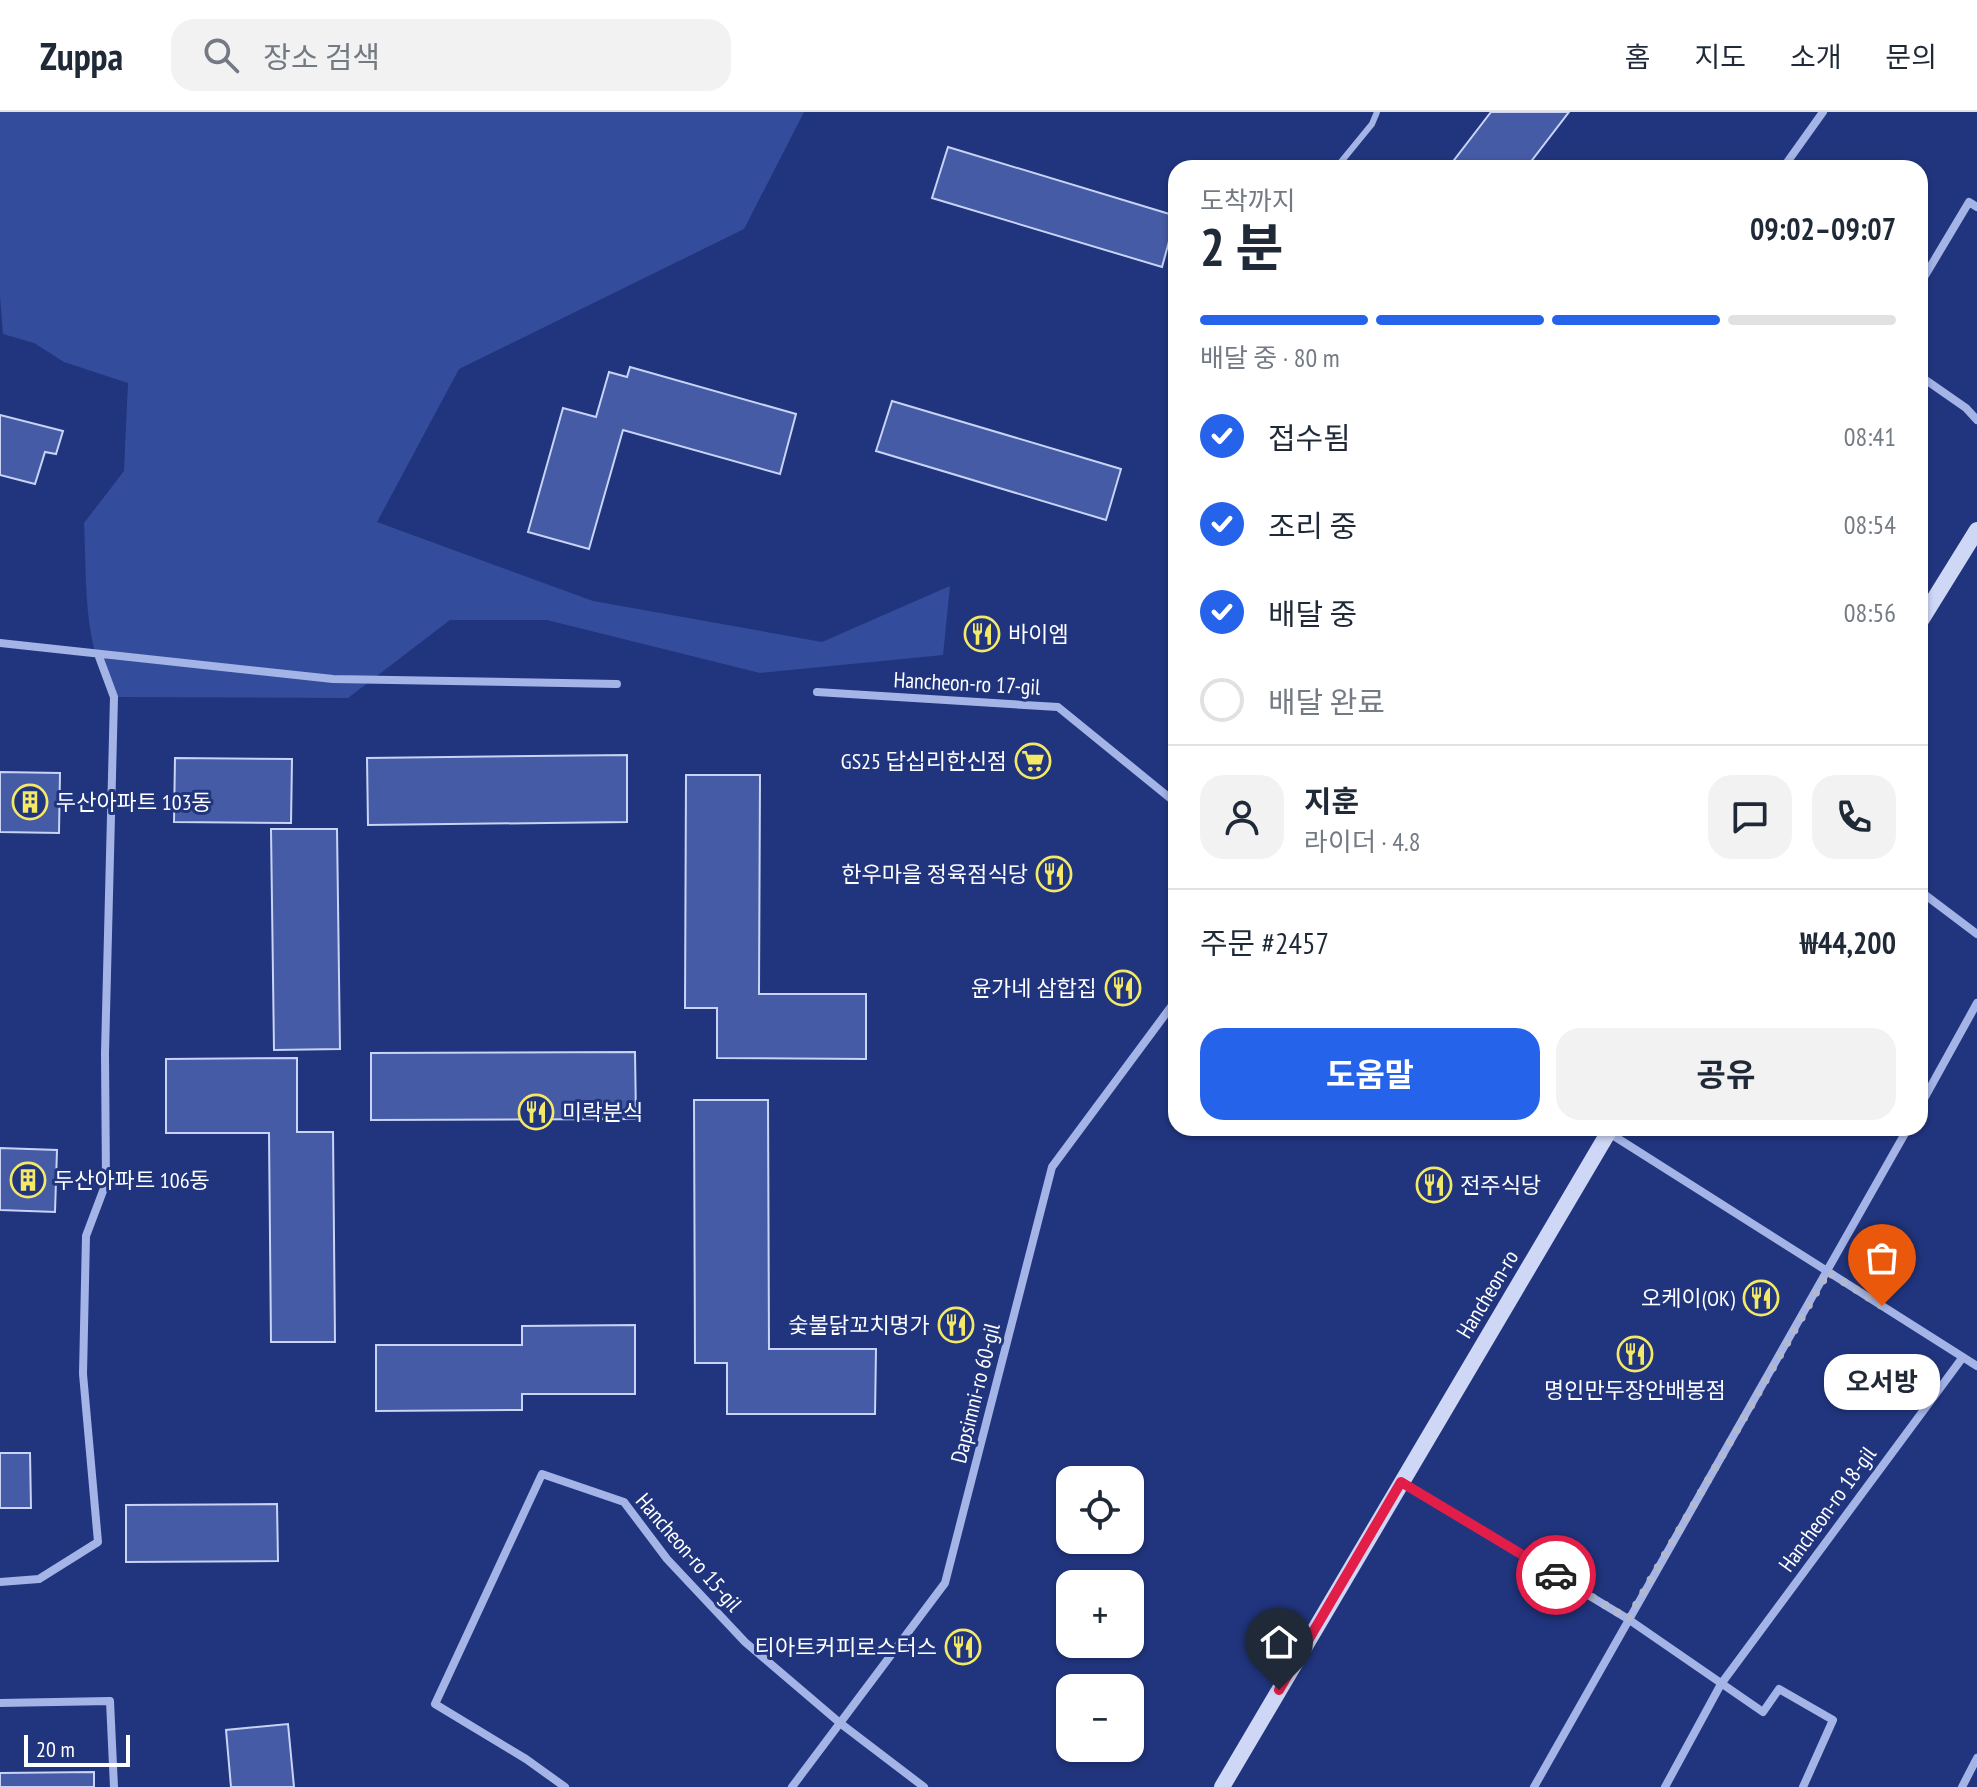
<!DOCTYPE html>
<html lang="ko">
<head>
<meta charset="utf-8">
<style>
  :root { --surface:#fff; --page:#f2f2f3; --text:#1f2937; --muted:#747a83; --line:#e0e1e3; --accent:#2563eb }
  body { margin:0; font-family:"PT Sans Narrow","Noto Sans KR",sans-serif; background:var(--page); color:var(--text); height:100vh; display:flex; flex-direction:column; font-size:30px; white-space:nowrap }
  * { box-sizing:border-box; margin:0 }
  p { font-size:26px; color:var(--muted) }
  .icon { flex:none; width:44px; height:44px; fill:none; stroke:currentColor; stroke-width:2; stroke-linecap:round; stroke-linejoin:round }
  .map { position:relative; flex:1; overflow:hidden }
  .panel { position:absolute; left:1168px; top:48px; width:760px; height:976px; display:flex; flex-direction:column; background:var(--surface); border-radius:24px; box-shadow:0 2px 6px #0004 }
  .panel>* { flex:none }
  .controls { position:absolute; left:1056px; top:1354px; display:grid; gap:16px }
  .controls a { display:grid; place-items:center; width:88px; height:88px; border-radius:16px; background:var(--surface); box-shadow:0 2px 6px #0004; font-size:40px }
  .scale { position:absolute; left:24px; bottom:20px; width:106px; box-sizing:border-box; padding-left:8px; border:4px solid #fff; border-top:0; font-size:22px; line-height:28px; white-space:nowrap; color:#fff; -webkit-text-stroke:6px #21357e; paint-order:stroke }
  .pin { position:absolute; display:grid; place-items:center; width:68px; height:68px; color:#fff; margin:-82px -34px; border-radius:50% 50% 50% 0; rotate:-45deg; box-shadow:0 0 8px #0007 }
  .pin .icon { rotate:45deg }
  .courier { position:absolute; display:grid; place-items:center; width:80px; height:80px; margin:-40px; border:6px solid #e11d48; border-radius:50%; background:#fff; color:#222; box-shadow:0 2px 10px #0007 }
  .bubble { position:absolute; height:56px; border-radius:24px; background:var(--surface); box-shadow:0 2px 6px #0004; font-size:26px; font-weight:700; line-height:56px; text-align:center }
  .head em { font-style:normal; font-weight:700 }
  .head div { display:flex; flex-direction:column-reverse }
  .head { display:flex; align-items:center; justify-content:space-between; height:136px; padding:0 32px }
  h1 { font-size:52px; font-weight:700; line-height:60px }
  .bar { display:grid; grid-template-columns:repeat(4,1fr); gap:12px 8px; align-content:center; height:96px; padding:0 32px }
  .bar i { height:10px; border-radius:6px; background:var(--line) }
  .bar .active { background:var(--accent) }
  .bar p { grid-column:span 4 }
  .line { display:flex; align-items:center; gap:20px; padding:0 32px; border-top:2px solid var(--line) }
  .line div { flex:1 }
  .round { display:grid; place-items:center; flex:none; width:84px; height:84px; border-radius:24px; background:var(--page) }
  ol { padding:0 32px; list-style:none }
  li { display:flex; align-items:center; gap:24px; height:88px }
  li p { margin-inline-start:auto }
  li .icon { padding:8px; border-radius:50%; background:var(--accent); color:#fff; stroke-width:4 }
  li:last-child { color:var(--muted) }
  li i { width:44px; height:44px; border:4px solid var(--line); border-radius:50% }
  .primary-button { display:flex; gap:16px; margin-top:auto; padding:16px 32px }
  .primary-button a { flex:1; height:92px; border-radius:24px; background:var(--accent); color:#fff; font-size:32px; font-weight:700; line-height:92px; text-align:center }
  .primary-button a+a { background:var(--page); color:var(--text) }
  header { display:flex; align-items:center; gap:48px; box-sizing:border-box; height:112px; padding:0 40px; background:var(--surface); border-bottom:2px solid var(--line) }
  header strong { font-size:38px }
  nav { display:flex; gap:44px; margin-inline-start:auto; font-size:28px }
  .search { width:560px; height:72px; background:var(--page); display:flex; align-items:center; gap:20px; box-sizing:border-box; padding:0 28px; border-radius:24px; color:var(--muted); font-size:30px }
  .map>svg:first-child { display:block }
</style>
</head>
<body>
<header>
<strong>Zuppa</strong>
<div class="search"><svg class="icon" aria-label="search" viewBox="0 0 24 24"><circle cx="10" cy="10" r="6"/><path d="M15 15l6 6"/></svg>장소 검색</div>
<nav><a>홈</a><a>지도</a><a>소개</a><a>문의</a></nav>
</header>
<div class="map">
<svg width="1977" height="1675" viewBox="0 0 1977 1675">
  <rect width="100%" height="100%" fill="#21357e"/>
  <path fill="#334d9c" d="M0,0H804L744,117L459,257L377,410L593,489L822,530L950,474L943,543L760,561L547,508H450L348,586L114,585C82,534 87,469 84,411L124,359L128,271L64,250L34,231L3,222L0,184Z"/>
  <path fill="#455ba5" stroke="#c8d3f5" stroke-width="2" d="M1491,0H1569L1526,56H1448Z
    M948,35L1176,104L1162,155L932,86Z
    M630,255L796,302L780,362L623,318L589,437L528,420L563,296L596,305L609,260L627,265Z
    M892,289L1121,357L1106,408L876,339Z
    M0,303L63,319L56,342L45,340L35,372L0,363Z
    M627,643V710L368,713L367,646Z
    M175,646L292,647L291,711L174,710Z
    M0,660L60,661L59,721L0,720Z
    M686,663H760L759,882H866V947L717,946V896H685Z
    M271,717H337L340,937L274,938Z
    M635,940L636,1007L371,1008V941Z
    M297,946V1020H333L335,1230H271L269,1021H166V947Z
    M694,988H768L769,1237H876L875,1302H727V1251H695Z
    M0,1036L57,1038L55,1100L0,1098Z
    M635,1213V1282H522V1298L376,1299V1233H522V1214Z
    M0,1341H30L31,1396H0Z
    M277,1392L278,1449L126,1450V1393Z
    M288,1612L294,1675H231L226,1618Z
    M94,1660V1675H0V1661Z"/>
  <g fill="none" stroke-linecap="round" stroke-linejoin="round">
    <path stroke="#a5b4e7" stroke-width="6" d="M1336,56L1372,12L1377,0"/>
    <path stroke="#a5b4e7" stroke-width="8" d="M1783,56L1823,0
      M1920,172L1969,90L1977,95
      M1920,264L1966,296L1977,308
      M0,531L333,567L617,572
      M817,580L1058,595L1176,691
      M1920,779L1977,822
      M1920,994L1977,891
      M1606,1019L1977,1254
      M1402,1371L1628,1507L1763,1600L1779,1577L1833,1608L1803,1675
      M0,1470L39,1467L98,1430L83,1262L86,1124L106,1071L105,941L114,585L98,542
      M0,1591L110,1589L114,1675
      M565,1675L526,1647L435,1592L542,1362L624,1390L667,1447L745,1530L840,1611L924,1675
      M792,1675L945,1471L1052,1055L1176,888
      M1534,1675L1908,1016
      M1665,1675L1721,1572L1963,1245
      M1962,1675L1977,1646"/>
    <path stroke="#cfd7f6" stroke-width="16" d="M1920,510L1977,418
      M1222,1675L1611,1016"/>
  </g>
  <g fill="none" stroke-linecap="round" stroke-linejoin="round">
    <path stroke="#b1b8d2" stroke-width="8" stroke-dasharray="0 14.4" d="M1556,1463L1628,1507L1828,1160L1882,1194"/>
    <path stroke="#e11d48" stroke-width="10" d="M1279,1578L1401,1370L1556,1463"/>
  </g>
  <defs>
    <g id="restaurant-ring" transform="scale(1.8)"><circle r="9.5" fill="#21357e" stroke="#f4e966" stroke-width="1.5"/><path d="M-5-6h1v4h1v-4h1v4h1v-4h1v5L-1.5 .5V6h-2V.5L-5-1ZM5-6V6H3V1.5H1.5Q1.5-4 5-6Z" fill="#f4e966"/></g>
    <g id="supermarket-ring" transform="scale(1.8)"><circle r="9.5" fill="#21357e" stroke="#f4e966" stroke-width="1.5"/><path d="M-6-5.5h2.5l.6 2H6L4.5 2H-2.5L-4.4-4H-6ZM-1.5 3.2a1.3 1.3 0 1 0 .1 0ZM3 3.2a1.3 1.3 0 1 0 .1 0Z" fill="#f4e966"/></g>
    <g id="building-ring" transform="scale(1.8)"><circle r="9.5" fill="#21357e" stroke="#f4e966" stroke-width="1.5"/><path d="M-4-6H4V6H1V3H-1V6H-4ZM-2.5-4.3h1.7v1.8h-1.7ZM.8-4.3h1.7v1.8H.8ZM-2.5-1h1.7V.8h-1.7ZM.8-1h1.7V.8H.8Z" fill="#f4e966"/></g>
  </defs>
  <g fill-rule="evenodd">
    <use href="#restaurant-ring" x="982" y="522"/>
    <use href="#supermarket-ring" x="1033" y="649"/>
    <use href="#building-ring" x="30" y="690"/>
    <use href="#restaurant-ring" x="1054" y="762"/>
    <use href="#restaurant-ring" x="1123" y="876"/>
    <use href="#restaurant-ring" x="536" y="1000"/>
    <use href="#building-ring" x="28" y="1068"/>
    <use href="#restaurant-ring" x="1434" y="1073"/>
    <use href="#restaurant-ring" x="1761" y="1186"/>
    <use href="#restaurant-ring" x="956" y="1213"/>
    <use href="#restaurant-ring" x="1635" y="1242"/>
    <use href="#restaurant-ring" x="963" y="1535"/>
  </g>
  <g text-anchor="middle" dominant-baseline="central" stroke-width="6" stroke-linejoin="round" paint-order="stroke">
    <g font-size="22" fill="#fff" stroke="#21357e" text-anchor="end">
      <text x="1008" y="522" text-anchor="start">바이엠</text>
      <text x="1007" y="649">GS25 답십리한신점</text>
      <text x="56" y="690" text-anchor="start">두산아파트 103동</text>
      <text x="1028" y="762">한우마을 정육점식당</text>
      <text x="1097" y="876">윤가네 삼합집</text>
      <text x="562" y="1000" text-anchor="start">미락분식</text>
      <text x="54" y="1068" text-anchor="start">두산아파트 106동</text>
      <text x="1460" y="1073" text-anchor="start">전주식당</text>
      <text x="1735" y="1186">오케이(OK)</text>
      <text x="930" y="1213">숯불닭꼬치명가</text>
      <text x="1635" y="1278" text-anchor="middle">명인만두장안배봉점</text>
      <text x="937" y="1535">티아트커피로스터스</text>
    </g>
    <g font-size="22" fill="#fff" stroke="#21357e">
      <text transform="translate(967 571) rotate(3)">Hancheon-ro 17-gil</text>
      <text transform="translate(1487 1182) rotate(-59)">Hancheon-ro</text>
      <text transform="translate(975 1281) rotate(-76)">Dapsimni-ro 60-gil</text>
      <text transform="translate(1827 1397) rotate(-54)">Hancheon-ro 18-gil</text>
      <text transform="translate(689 1440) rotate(49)">Hancheon-ro 15-gil</text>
    </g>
  </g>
</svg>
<div class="controls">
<a><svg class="icon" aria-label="locate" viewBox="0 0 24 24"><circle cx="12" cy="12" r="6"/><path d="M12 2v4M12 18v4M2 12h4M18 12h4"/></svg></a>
<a>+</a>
<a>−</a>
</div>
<div class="scale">20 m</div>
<div class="pin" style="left:1882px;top:1194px;background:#ea580c"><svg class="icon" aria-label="bag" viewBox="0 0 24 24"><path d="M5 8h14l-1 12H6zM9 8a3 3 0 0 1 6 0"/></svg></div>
<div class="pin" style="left:1279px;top:1578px;background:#1f2937"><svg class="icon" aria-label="home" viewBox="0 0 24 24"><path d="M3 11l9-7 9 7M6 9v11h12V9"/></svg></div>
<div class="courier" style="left:1556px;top:1463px"><svg class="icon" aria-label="car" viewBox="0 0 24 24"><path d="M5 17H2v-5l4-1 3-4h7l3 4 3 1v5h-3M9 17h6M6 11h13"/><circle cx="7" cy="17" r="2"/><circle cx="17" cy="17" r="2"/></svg></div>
<div class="bubble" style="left:1824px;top:1242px;width:116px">오서방</div>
<section class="panel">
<div class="head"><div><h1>2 분</h1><p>도착까지</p></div><em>09:02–09:07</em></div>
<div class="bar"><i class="active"></i><i class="active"></i><i class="active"></i><i></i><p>배달 중 · 80 m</p></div>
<ol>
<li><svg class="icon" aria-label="check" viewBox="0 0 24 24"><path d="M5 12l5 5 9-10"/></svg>접수됨<p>08:41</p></li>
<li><svg class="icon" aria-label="check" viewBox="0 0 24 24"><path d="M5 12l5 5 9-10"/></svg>조리 중<p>08:54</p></li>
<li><svg class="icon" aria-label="check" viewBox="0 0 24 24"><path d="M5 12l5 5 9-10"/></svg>배달 중<p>08:56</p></li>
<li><i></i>배달 완료</li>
</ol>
<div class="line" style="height:144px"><a class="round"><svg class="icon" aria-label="person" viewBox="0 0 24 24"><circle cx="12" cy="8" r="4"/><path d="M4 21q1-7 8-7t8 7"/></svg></a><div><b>지훈</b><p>라이더 · 4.8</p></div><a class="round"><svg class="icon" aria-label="chat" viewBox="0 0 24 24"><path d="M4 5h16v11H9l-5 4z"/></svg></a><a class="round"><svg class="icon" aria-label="phone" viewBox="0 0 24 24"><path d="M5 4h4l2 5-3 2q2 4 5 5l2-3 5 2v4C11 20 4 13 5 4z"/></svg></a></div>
<div class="line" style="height:104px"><div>주문 #2457</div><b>₩44,200</b></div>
<div class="primary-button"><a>도움말</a><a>공유</a></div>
</section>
</div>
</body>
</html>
